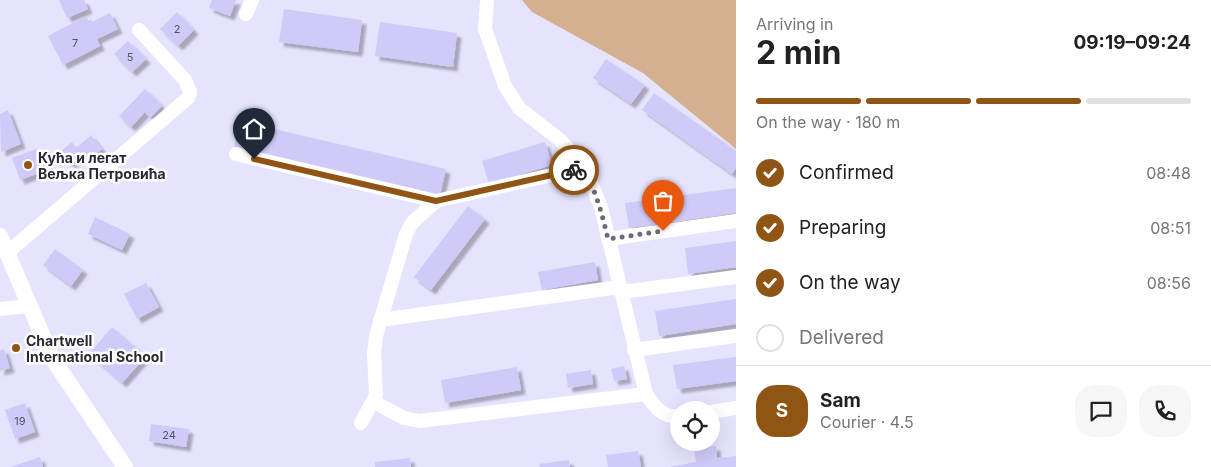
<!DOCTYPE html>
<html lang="en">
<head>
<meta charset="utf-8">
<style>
  :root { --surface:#fff; --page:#f6f6f6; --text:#222; --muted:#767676; --line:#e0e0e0; --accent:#905515 }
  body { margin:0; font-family:Inter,sans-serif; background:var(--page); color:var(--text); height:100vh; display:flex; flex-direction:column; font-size:19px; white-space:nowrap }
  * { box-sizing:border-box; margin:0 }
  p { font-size:16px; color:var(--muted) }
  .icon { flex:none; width:28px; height:28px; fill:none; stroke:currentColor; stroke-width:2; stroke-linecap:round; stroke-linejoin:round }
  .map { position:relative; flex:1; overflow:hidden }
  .panel { display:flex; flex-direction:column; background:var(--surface); width:475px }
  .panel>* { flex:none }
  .controls { position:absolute; left:670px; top:401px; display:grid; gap:10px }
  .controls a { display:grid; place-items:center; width:50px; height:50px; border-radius:50%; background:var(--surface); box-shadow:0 5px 20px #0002; font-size:25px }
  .pin { position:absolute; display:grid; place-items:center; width:42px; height:42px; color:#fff; margin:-51px -21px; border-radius:50% 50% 50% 0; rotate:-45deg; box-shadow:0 0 5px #0007 }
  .pin .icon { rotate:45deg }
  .courier { position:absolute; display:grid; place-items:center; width:50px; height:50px; margin:-25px; border:4px solid #905515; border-radius:50%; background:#fff; color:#222; box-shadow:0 1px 6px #0007 }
  .summary em { font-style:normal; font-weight:700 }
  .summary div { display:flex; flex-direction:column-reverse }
  .summary { display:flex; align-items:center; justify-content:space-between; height:85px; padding:0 20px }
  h1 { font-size:32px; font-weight:700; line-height:38px }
  .bar { display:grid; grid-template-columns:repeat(4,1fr); gap:8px 5px; align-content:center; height:60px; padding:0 20px }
  .bar i { height:6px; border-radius:4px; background:var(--line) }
  .bar .current { background:var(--accent) }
  .bar p { grid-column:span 4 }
  .line { display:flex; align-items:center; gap:12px; padding:0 20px; border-top:1px solid var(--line) }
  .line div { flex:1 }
  .round { display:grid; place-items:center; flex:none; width:52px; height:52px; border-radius:20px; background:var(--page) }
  ol { padding:0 20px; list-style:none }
  li { display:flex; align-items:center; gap:15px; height:55px }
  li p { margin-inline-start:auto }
  li .icon { padding:5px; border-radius:50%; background:var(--accent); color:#fff; stroke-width:4 }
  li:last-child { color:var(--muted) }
  li i { width:28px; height:28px; border:2px solid var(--line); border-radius:50% }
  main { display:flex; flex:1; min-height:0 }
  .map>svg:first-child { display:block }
</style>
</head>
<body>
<main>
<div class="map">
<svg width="736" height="467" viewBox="0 0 736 467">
  <defs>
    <filter id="shadow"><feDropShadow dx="4.5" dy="4.5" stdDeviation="1" flood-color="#0004"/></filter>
  </defs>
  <rect width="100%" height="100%" fill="#e6e3fe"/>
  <path fill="#d4af90" d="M522,0H736V149L643,73L532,12Z"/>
  <path fill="#cfcaf7" filter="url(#shadow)" d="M59,0H84L88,9L67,18Z
    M212,0H236L230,16L209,8Z
    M284,9L362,20L358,52L279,42Z
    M177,12L194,30L178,46L160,29Z
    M110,13L118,29L97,39L100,46L63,65L48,36L86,16L90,23Z
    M380,22L457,33L453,67L375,56Z
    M128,41L146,59L132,72L114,54Z
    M606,59L645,85L631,104L593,78Z
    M145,89L162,106L150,118L145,112L131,127L119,116Z
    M654,93L736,151V168L732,174L642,110Z
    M8,110L21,144L1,152L0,114Z
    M240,121L446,169L440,195L234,147Z
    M91,135L102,149L88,160L83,154L71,164L60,152L72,142L76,148Z
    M545,142L552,165L489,184L482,161Z
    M36,149L45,171L20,180L12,158Z
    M736,188V213L629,228L625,203Z
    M468,206L485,219L431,290L414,277Z
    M95,217L130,234L122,250L88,234Z
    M736,241V267L688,274L685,248Z
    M55,249L83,270L71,286L43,265Z
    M595,262L598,280L542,290L538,272Z
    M146,283L159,307L137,319L124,294Z
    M736,299V324L659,336L655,311Z
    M112,327L146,356L122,383L89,354Z
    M4,349L10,368L0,371V350Z
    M736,357V381L677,389L673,365Z
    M624,366L627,379L614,381L611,369Z
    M517,367L521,390L445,403L441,380Z
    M591,370L593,384L568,388L566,374Z
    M25,403L35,432L15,439L5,410Z
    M151,424L189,429L186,447L149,441Z
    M716,446L717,458L736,456V467H670L696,462L694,448Z
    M638,451L641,467H608L606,455Z
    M40,457L43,467H11Z
    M410,458L411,467H375V462Z
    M569,460L570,467H540L539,464Z"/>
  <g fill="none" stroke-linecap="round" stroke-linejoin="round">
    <path stroke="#fff" stroke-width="14" d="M487,0L485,29L505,86L519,108L560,140L576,158L589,178L601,207L646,394C655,407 662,418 679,416
      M246,14L252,0
      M236,154L436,201L583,168
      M608,239L736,221
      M7,253L188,98L190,92L185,80L139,30
      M622,292L736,277
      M0,309L28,306
      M380,320L620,287
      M634,350L736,336
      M374,402L404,418L419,421L646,394
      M711,412L736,408
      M361,423L376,395L374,353L376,336L406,234L412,223L436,201"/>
    <path stroke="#fff" stroke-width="16" d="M0,236L52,358L125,467"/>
  </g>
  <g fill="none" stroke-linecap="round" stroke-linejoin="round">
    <path stroke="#6c6a7a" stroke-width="5" stroke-dasharray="0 9" d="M574,170L583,168C596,190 602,214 608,239L663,231"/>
    <path stroke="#905515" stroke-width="6" d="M254,159L436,201L574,170"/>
  </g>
  <g fill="#905515" stroke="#fff" stroke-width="2">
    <circle cx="28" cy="165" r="5"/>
    <circle cx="16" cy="348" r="5"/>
  </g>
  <g text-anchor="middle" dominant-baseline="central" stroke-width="5" stroke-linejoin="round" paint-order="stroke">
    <g font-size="11" fill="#535164">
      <text x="177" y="29">2</text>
      <text x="75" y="43">7</text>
      <text x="130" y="57">5</text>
      <text x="20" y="421">19</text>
      <text x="169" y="435">24</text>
    </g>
    <g font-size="14" font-weight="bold" fill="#2a2933" stroke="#fff" text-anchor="start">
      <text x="38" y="157">Кућа и легат<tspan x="38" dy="16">Вељка Петровића</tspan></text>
      <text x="26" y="340">Chartwell<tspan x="26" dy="16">International School</tspan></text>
    </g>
  </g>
</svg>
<div class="controls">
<a><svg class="icon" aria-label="locate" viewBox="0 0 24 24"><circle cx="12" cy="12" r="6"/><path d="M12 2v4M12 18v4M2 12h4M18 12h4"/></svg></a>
</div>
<div class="pin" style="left:663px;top:231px;background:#ea580c"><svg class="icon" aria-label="bag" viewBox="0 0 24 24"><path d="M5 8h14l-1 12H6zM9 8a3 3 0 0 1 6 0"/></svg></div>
<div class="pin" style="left:254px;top:159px;background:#1f2937"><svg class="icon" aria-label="home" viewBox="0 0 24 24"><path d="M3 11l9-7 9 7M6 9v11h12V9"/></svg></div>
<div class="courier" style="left:574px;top:170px"><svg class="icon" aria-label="bike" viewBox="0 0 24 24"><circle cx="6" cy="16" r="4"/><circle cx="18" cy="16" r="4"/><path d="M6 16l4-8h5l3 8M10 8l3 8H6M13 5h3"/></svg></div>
</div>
<section class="panel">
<div class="summary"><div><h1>2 min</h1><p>Arriving in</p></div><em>09:19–09:24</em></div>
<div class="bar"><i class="current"></i><i class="current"></i><i class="current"></i><i></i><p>On the way · 180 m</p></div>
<ol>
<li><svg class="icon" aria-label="check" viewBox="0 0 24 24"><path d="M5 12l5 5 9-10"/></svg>Confirmed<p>08:48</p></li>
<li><svg class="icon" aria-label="check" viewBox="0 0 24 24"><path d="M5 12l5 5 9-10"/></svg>Preparing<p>08:51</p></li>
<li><svg class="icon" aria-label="check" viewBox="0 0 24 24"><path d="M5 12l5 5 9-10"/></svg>On the way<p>08:56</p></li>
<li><i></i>Delivered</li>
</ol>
<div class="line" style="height:90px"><b class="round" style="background:var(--accent);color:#fff">S</b><div><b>Sam</b><p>Courier · 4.5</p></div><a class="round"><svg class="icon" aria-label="chat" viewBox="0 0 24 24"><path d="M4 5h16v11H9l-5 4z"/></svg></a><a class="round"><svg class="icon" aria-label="phone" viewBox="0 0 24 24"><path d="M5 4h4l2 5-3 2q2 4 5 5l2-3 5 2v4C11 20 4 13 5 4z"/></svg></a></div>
</section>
</main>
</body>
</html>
